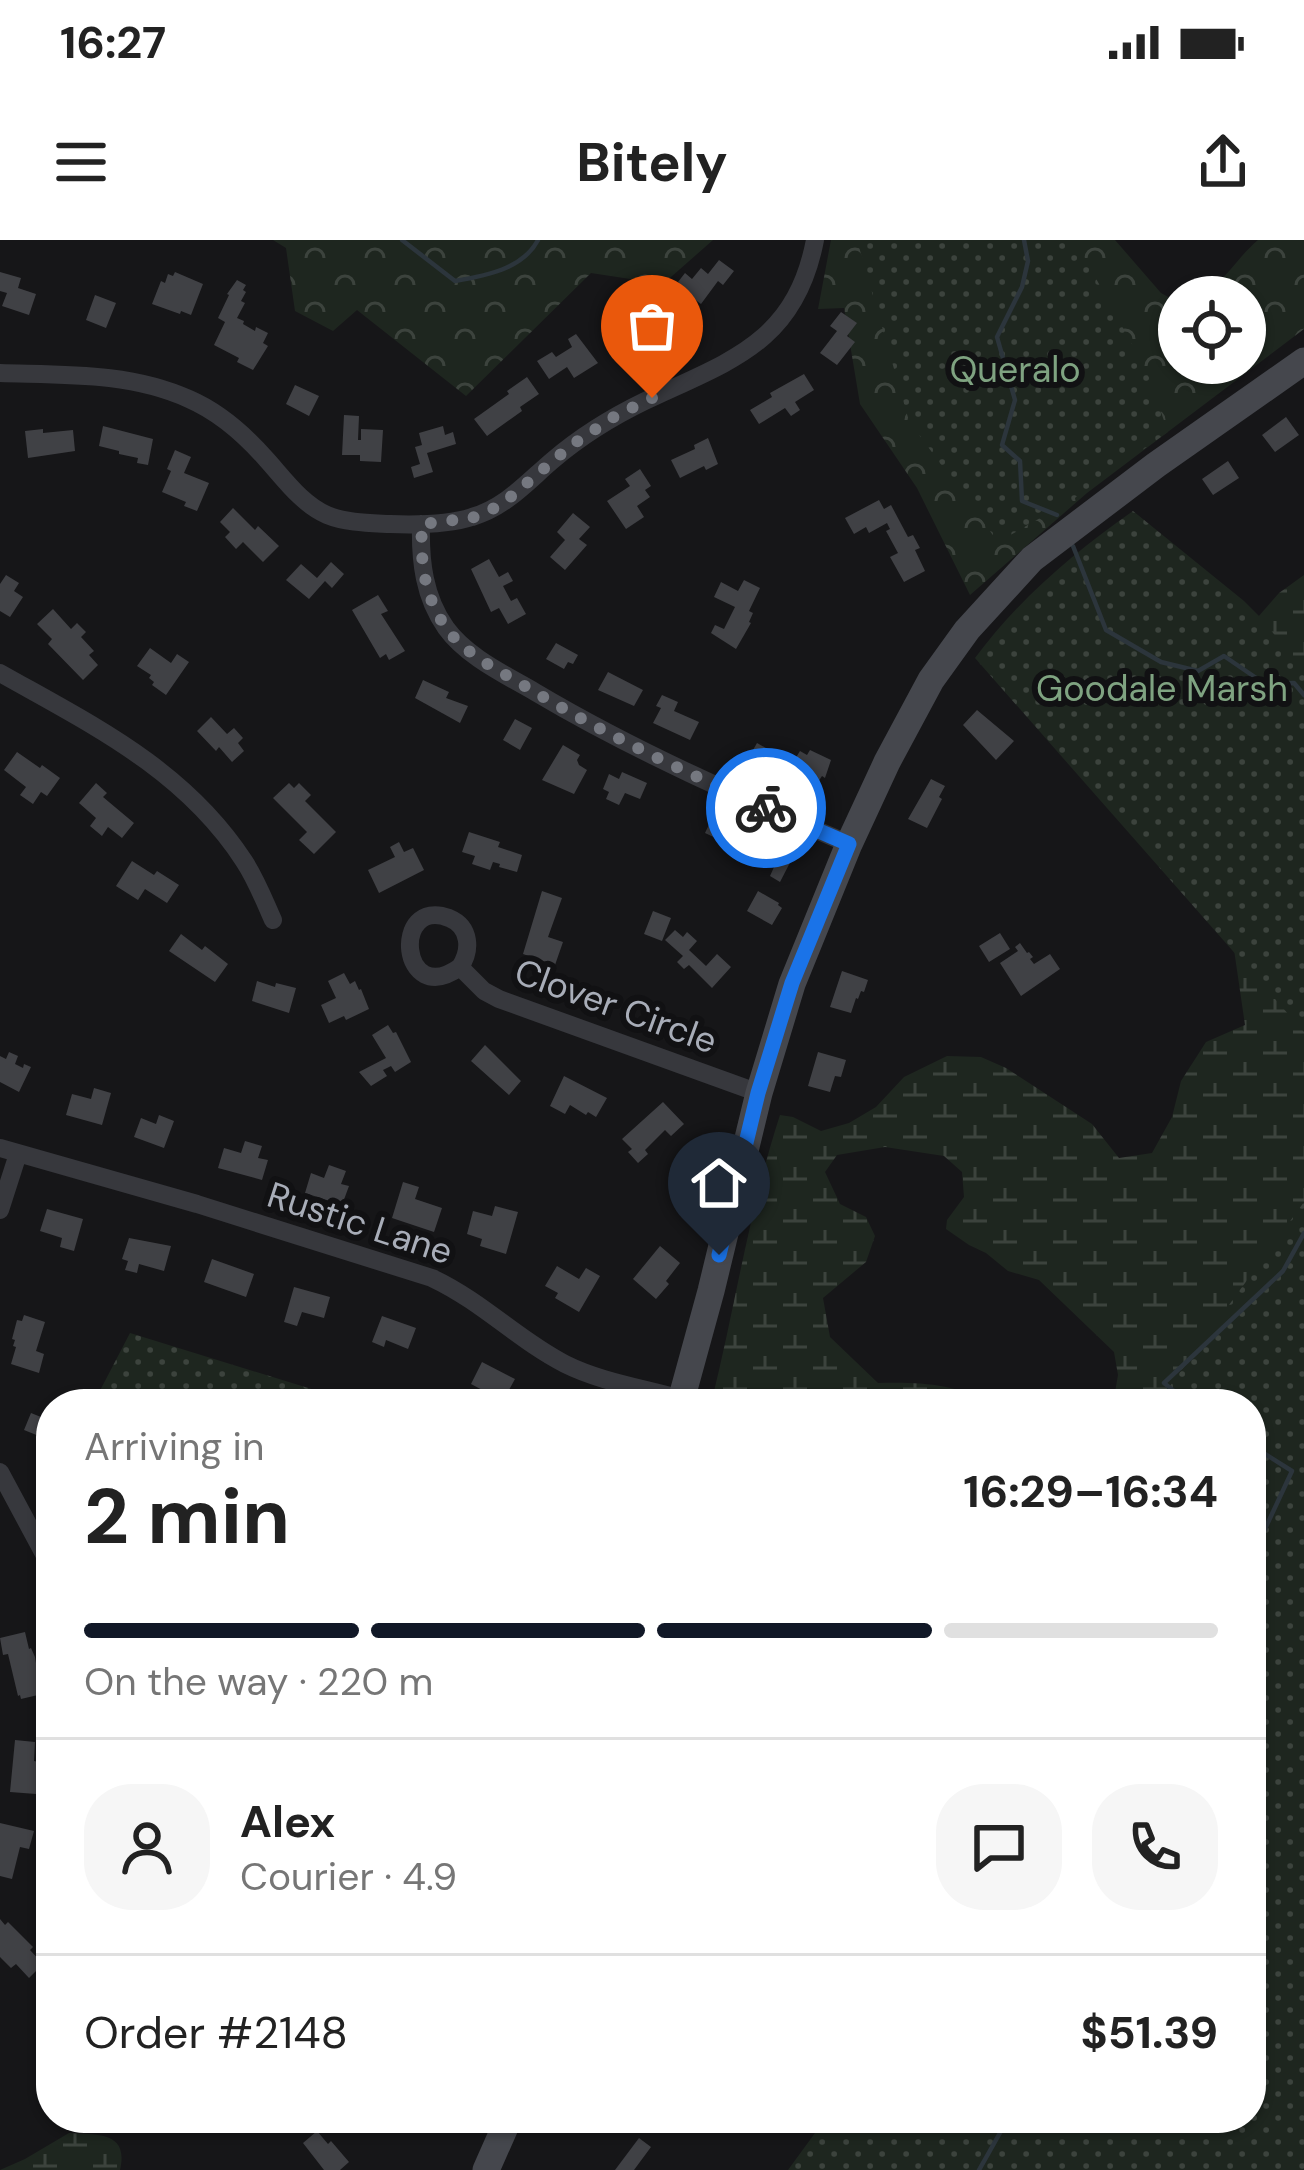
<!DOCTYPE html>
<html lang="en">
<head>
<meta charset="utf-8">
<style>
  :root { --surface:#fff; --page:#f6f6f6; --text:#222; --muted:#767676; --line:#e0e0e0; --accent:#111827 }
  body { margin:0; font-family:"DM Sans",sans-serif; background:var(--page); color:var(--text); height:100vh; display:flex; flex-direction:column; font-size:45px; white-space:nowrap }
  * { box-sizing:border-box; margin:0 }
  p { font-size:39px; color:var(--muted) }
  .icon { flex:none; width:66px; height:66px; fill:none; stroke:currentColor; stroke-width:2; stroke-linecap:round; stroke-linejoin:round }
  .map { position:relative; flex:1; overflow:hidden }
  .drawer { position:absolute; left:36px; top:1149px; width:1230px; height:744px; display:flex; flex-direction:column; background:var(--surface); border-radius:48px; box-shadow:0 3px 9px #0004 }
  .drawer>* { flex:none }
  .tools { position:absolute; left:1158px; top:36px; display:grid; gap:24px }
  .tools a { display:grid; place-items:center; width:108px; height:108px; border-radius:50%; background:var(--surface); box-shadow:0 3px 9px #0004; font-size:60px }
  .pin { position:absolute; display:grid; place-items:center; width:102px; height:102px; color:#fff; margin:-123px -51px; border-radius:50% 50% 50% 0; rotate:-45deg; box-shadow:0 0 12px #0007 }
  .pin .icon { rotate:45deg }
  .courier { position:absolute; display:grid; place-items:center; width:120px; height:120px; margin:-60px; border:9px solid #1a73e8; border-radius:50%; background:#fff; color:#222; box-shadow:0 3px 15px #0007 }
  .headline em { font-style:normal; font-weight:700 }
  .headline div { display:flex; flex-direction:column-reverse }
  .headline { display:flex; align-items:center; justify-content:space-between; height:204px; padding:0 48px }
  h1 { font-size:78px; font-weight:700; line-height:90px }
  .bar { display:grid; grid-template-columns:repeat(4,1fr); gap:18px 12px; align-content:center; height:144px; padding:0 48px }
  .bar i { height:15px; border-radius:9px; background:var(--line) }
  .bar .on { background:var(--accent) }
  .bar p { grid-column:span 4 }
  .line { display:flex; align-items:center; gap:30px; padding:0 48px; border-top:3px solid var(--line) }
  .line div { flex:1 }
  .round { display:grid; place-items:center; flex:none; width:126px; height:126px; border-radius:48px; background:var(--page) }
  .status { display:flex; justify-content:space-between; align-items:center; height:84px; padding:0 60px; background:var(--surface); direction:ltr }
  .status svg { height:33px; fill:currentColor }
  header { display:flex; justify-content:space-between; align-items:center; height:156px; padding:0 48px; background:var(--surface); font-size:54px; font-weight:700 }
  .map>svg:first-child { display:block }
</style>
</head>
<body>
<div class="status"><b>16:27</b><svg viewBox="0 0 49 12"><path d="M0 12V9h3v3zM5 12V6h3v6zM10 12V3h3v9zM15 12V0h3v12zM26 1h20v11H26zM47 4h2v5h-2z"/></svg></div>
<header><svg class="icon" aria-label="menu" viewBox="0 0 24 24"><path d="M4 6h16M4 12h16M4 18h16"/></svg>Bitely<svg class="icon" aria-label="share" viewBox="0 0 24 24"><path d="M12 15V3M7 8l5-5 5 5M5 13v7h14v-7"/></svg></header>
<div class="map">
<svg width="1304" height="1930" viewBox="0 0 1304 1930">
  <defs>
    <pattern id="forest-crowns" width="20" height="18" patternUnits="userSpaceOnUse" patternTransform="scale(3)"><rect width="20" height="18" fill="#1e261f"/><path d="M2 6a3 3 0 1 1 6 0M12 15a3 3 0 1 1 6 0" fill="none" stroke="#3c433d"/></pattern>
    <pattern id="wetland-marsh" width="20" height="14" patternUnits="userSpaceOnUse" patternTransform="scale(3)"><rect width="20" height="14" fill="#1e261f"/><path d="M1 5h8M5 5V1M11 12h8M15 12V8" fill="none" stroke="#3c433d"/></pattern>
    <pattern id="park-dots" width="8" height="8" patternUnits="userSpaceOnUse" patternTransform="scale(3)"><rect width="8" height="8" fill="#1e261f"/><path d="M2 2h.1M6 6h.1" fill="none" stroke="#3c433d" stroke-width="1.8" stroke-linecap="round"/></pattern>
  </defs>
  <rect width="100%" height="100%" fill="#161618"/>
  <path fill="url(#forest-crowns)" d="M273,0H713L663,44L591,33L466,156L357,70L333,91L295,71L286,8Z
    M831,0H1115L1161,53L1179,63V123H1245V57H1199C1228,39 1234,21 1258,0H1304V89L1087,253L970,355L917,248L860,164L844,68L818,69Z"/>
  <path fill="url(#wetland-marsh)" d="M1304,335V1930L1251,1878V1164H1113L1118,1135L1114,1112L1039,1040L1008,1031L986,1013L969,1005L946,989L947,980L964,957L962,932L944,916L885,907L837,915L825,932L840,964L866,977L875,996L866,1022L823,1058L830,1097L878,1143C924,1142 953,1144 994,1164H711C735,1068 749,970 780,875L793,877L821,891L849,883L876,867L904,837L947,816L981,817L1006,828L1092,884L1119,918L1152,913L1172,877L1181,841L1206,802L1245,785L1230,682L1251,385L1279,353Z
    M69,1893C97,1895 129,1891 120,1930H0L25,1919Z"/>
  <path fill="url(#park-dots)" d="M857,0H1075L1147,132L1168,192L1072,260L998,302L909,181Z
    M1133,271L1244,361L1263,380L1304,433V792L975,418C1019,359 1073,313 1133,271Z
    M1304,962V1930H788L826,1878H1251V1164H1168L1170,1146Z
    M130,1093L360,1164H93Z"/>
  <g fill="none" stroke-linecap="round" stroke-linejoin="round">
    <path stroke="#2c353c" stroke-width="4.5" d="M402,0L455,41C485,36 523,29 538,0
      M1024,0L1028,21L1022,47L997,97L1015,160L1002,205L1020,221L1022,261L1057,275
      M1073,306L1106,390L1161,422L1198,431L1224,416L1265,444L1294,443L1304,455
      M1190,1164L1164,1143L1283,1031L1304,993
      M1251,1205L1292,1231L1251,1319
      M979,1930L1005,1884L1006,1878"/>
  </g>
  <path fill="#404145" d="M719,20L734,31L723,45L718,41L701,64L683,51L685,48L678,42L685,33L692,39L701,28L708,34Z
    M0,32L21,38L18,48L36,54L29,75L2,66L7,53L0,51Z
    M175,32L203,44L191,75L181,71L180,74L152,64L161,41L165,43L168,34L173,36Z
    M237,40L246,45L243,50L246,52L241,61L245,63L237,78L244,81L243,84L255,91L256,87L268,93L263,103L268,106L253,130L237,122L239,118L214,105L225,82L218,78L229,55L227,54Z
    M95,55L116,63L106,88L86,80Z
    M658,55L668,69L652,79L657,87L631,103L615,78L641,61L643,65Z
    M841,72L857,83L847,96L855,102L837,125L820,113L837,91L830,86Z
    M576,94L598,123L574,138L567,127L549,139L537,121L552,112L556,117L572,107L568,99Z
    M804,134L814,150L795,162L800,170L791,176L785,168L759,184L750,170L772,157L770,153Z
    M527,137L539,154L520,167L522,171L487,196L474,179L509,154L507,151Z
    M295,145L319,156L309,176L286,164Z
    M344,175L359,176L358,200H361V189L383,190L381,222L360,221V215H342Z
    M1286,177L1299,195L1275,212L1262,195Z
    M103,186L153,199L148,225L137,223L138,218L119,214V211L99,206Z
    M443,186L445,195L453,192L456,204L427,213L433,232L414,238L411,227L420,224L415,207L422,205L419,193Z
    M43,189V193L73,190L75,211L28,218L25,191Z
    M708,198L718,224L706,230L704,226L680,238L671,220L695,209L694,205Z
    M175,210L191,217L184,233L209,243L197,271L184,266L186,262L162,252L171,231L167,229Z
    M1228,221L1239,238L1213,255L1202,239Z
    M640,229L651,246L645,250L650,257L637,266L644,277L626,289L607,261L630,246L625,239Z
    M879,260L884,269L891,265L908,297L913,295L920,308L915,310L925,331L904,342L890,317L898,313L886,291L890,289L887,283L869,293L866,287L854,294L845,278Z
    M233,268L255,290L258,286L279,306L263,322L243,302L236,309L225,297L230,292L220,282Z
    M573,273L590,287L579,299L587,305L565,330L550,317L565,300L557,292Z
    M489,319L499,337L508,332L513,341L503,346L511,361L517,358L526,374L508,384L499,368L491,372L471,329Z
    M331,322L344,334L332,348L325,341L309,359L286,340L301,324L317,338Z
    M6,335L19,343L14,351L23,357L10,377L0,371V344Z
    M744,340L760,348L749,371L753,373L749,382L751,383L736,409L711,393L715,385L724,389L735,367L714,357L721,342L738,351Z
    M378,355L388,371L381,374L405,411L389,420L386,414L380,418L352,370Z
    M53,369L71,389L77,383L86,392L81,397L94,411L89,415L98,425L83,440L48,404L52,399L37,384Z
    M556,403L578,415L573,424L568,422L564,429L546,419Z
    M150,408L171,423L177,414L189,422L166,455L152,445L154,442L149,438L151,435L137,426Z
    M608,432L643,450L634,466L598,450Z
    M423,440L449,452L446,458L468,466L460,483L415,458Z
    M662,455L678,462L674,471L699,482L690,500L653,483L661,468L656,466Z
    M977,470L1014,501L996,520L963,485Z
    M211,477L227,494L234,488L243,498L238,503L244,511L232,522L219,507L216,511L197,491Z
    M515,479L532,488L520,510L503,500Z
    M757,503L787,520L780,534L749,517Z
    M563,505L580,515L577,520L579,525L587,530L574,554L542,540Z
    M810,510L831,520L825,538L822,536L812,551L795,538L800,529L792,524L800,511L807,515Z
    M17,512L40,528L42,525L60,538L47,556L41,552L33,564L20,555L26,547L4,530Z
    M622,532L647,543L640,559L625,553L619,565L606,559L609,552L603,549L609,534L619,539Z
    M931,539L945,546L939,557L942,559L927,588L908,579Z
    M96,543L107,553L103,557L134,583L122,598L108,587L102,596L90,586L96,578L79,563Z
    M289,543L294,548L299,543L311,555L305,561L336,592L314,614L299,600L307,592L273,558Z
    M714,574L737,585L732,597L737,599L732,610L718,604L720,600L705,593Z
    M469,592L500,602L498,607L522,615L517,632L499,627L500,624L493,622L490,630L472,624L475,616L462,612Z
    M769,597L796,611L780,642L770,636L774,627L767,623L773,612L764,607Z
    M399,602L404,612L413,608L424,630L379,653L368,630L395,617L390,607Z
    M132,621L154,635L157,631L179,645L167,663L145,649L138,660L116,646Z
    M542,651L562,658L548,697L563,702L555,725L523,714Z
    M758,651L779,663L778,665L782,668L772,685L747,671Z
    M653,671L671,678L662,701L644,694Z
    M675,690L683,697L687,692L697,701L689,710L706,726L717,714L731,727L712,748L689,725L684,729L677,722L683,716L665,700Z
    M1000,693L1010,709L989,722L979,706Z
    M181,694L202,710L205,706L228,724L215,742L169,711Z
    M1020,703L1027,713L1029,712L1033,717L1030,719L1034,724L1050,714L1060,729L1021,756L1000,723L1018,711L1015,707Z
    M842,731L868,740L864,752L861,751L858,759L856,758L851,773L830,767Z
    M344,733L350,744L355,741L359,750L361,749L369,769L346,780L344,776L329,783L321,765L336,758L328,741Z
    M257,741L275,747L276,743L296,748L289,773L252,761Z
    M388,785L393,793L396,792L411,822L395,832L391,826L383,830L387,836L371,846L359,832L386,818L372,795Z
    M485,805L521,841L509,855L471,821Z
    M9,812L18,816L15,824L23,828L24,824L31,827L19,852L0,842V816L6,819Z
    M818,812L846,820L841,837L835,836L830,852L808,846Z
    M564,836L607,858L596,877L588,872L586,875L570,865L565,874L550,866Z
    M94,848L111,853L102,885L66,875L72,854L91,859Z
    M663,862L684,884L671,896L665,890L645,910L648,914L638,923L628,912L632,909L622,899Z
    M159,875L174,881L164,908L134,897L141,878L156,884Z
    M245,901L262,906L258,918L268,920L262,940L218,928L224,908L241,913Z
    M329,925L346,931L341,944L349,946L342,965L305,953L311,933L324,938Z
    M403,942L419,947L415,959L442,968L434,992L392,978Z
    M495,966L518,972L506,1014L480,1006L482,999L467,994L473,971L492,976Z
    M47,969L83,979L74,1011L60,1007L62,998L40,991Z
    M129,998L171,1006L164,1031L139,1024L137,1033L125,1030L128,1021L122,1019Z
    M660,1006L680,1023L666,1041L669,1044L656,1059L633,1039Z
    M212,1019L254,1034L246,1057L204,1042Z
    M557,1026L579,1039L586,1028L600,1036L579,1072L555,1058L558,1053L545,1046Z
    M294,1047L330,1057L324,1078L302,1072L297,1086L284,1082Z
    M24,1075L45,1082L36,1111L44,1114L39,1133L11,1124L16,1107L13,1106L15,1100L12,1099L17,1080L22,1081Z
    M382,1076L416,1088L408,1109L386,1100L384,1107L372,1102Z
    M482,1122L515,1139L503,1161L471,1144Z
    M31,1173L51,1181V1228L40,1208L44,1206L39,1196L24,1190Z
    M25,1392L29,1409L31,1408L35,1417L40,1447H36L38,1455L21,1459L20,1455L18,1456L8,1414L3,1415L0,1398Z
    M15,1500L35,1502L34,1521L39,1522L36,1554L10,1552Z
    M0,1583L34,1591L29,1609L20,1607L12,1639L0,1636Z
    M0,1679L5,1685L8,1682L33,1707L30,1710L43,1724L29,1738L16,1724L11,1728L0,1717Z
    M317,1891L328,1904L331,1901L349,1922L340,1930H324L303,1903Z
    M639,1898L651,1907L634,1930H615Z"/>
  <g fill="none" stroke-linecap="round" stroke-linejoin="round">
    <path stroke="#37383d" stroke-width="18" d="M0,133C63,135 130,132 189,159C219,172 246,196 267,220C285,240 302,264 327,275C346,283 371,283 390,284C416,285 447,285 472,277C506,267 527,242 553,220C581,196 612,177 645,161C729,121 795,104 815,0
      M421,284C420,321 424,357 446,388C467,417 506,435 535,452C636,512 742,558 849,604
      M0,433C92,485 184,529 244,621C256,639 264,660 273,680
      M460,727C400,770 391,656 449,678C471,687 471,711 460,727L484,751L499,759L759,853
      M0,908L197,964L432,1038C483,1062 518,1100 565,1124C601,1142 643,1148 681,1159
      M0,970L18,914
      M0,1232L51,1327"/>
    <path stroke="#45474d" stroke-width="27" d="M680,1164L711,1051L759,853L792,744L849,604L887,522L931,440L967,390L1032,319L1156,225L1304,121
      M486,1930L509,1878"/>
  </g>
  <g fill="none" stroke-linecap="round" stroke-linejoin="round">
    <path stroke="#757880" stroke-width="12" stroke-dasharray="0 21.6" d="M652,158L617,175L573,204L501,265L472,278L422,284C420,321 424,357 447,389C466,415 500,431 528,448C605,494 684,532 766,568"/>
    <path stroke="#1a73e8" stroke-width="15" d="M719,1015L758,853L792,743L849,604L766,568"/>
  </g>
  <g text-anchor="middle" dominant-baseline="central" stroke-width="12" stroke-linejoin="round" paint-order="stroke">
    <g font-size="36" fill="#7fa381" stroke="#111113">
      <text x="1015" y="129">Queralo</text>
      <text x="1162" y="448">Goodale Marsh</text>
    </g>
    <g font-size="36" fill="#a8adb8" stroke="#111113">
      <text transform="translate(616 766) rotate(20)">Clover Circle</text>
      <text transform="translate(360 983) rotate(18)">Rustic Lane</text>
    </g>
  </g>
</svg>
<div class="tools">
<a><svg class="icon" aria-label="locate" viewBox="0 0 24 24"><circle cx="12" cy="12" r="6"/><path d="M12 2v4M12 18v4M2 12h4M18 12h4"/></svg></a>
</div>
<div class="pin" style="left:652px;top:158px;background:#ea580c"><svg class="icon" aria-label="bag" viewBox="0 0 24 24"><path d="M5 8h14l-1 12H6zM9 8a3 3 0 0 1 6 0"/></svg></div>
<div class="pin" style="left:719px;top:1015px;background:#1f2937"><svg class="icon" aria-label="home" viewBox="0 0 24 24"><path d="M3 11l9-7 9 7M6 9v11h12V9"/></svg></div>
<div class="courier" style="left:766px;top:568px"><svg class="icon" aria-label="bike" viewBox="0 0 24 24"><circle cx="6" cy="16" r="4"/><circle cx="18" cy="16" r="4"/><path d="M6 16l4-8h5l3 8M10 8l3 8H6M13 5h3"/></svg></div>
<section class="drawer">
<div class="headline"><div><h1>2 min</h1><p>Arriving in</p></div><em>16:29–16:34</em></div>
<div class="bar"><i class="on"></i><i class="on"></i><i class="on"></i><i></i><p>On the way · 220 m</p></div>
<div class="line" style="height:216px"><a class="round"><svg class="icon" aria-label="person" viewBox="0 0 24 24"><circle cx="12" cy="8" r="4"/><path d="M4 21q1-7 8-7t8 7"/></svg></a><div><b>Alex</b><p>Courier · 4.9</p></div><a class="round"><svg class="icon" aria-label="chat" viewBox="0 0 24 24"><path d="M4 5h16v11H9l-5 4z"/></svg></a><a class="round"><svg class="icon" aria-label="phone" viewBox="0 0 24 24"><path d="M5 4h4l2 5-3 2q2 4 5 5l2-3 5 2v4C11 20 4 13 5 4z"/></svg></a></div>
<div class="line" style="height:156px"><div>Order #2148</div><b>$51.39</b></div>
</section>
</div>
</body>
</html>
